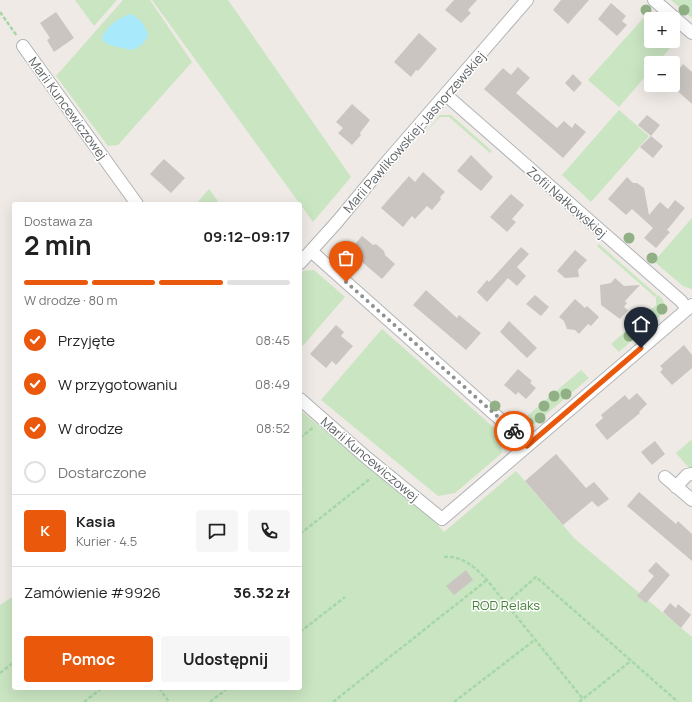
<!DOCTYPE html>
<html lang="pl">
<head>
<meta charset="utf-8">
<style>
  :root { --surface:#fff; --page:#f6f6f6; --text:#222; --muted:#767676; --line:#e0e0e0; --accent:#ea580c }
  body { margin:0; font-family:Manrope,sans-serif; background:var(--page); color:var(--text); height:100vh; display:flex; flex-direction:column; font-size:15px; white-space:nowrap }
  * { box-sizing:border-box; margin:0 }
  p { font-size:13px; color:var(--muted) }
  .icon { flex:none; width:22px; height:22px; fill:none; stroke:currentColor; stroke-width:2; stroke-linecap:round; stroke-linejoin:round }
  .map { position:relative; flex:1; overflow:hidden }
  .sheet { position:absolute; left:12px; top:202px; width:290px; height:488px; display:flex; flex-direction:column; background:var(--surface); border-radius:4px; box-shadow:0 4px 16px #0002 }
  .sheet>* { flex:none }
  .tools { position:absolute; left:644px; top:12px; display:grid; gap:8px }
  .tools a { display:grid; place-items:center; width:36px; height:36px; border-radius:4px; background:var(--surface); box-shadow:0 4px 16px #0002; font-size:20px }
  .pin { position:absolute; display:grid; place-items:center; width:34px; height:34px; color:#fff; margin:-41px -17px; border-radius:50% 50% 50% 0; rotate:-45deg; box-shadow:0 0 4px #0007 }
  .pin .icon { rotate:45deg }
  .courier { position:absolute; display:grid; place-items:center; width:40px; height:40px; margin:-20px; border:3px solid #ea580c; border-radius:50%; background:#fff; color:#222; box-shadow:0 1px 5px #0007 }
  .overview em { font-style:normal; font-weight:700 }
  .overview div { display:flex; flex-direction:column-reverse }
  .overview { display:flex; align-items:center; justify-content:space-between; height:68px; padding:0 12px }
  h1 { font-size:26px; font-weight:700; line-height:30px }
  .bar { display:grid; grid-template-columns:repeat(4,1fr); gap:6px 4px; align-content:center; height:48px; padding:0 12px }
  .bar i { height:5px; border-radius:3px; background:var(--line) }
  .bar .active { background:var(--accent) }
  .bar p { grid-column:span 4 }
  .line { display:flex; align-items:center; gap:10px; padding:0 12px; border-top:1px solid var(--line) }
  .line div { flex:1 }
  .round { display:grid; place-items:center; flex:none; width:42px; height:42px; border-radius:4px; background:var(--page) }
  ol { padding:0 12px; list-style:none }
  li { display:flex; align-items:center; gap:12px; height:44px }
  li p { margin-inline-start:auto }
  li .icon { padding:4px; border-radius:50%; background:var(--accent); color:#fff; stroke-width:4 }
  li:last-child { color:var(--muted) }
  li i { width:22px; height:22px; border:2px solid var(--line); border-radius:50% }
  .cta { display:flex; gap:8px; margin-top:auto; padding:8px 12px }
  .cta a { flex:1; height:46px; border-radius:4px; background:var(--accent); color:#fff; font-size:16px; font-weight:700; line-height:46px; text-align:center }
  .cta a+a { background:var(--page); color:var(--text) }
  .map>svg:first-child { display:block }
</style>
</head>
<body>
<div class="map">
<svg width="692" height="702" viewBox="0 0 692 702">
  <rect width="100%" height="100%" fill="#efeae5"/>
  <path fill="#cae5c2" d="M75,0H117L94,26Z
    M123,0H150L192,62L118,145L108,146L56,76Z
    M152,0H228L351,177L313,222Z
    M671,0H692V18Z
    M647,14L653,19H651V41H673V37L677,40L657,63H651V70L619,107L588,80Z
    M619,110L649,136L591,202L562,175Z
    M440,115H451L492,151L490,153L449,117H440L425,133Z
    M209,189L220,204H196Z
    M692,218V289H691L683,286L650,258L651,256L655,259L657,258Z
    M599,244L657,295L655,297L597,246Z
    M314,270L345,297L300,349V275L303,271Z
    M658,295C672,307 662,315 651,324L642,318L656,305V297Z
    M382,329L500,433L502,453L455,493L438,496L321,400Z
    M627,330L636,337L619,352L611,344Z
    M581,370L589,378L536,423L526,425L517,417H526Z
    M300,410L433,520L444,532L516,471L575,539L692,637V702H0V605L14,596V688H300Z
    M692,439V469L689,468L676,453Z"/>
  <path fill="#a8eafc" d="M132,14L141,21L148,33C148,41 139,47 132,50C124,48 108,46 103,41L102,37C108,25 119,17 132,14Z"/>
  <path fill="#cac5c1" d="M454,0H477L468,10L471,13L461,23L445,10Z
    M561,0H589L568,24L553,10Z
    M611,3L626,16L622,21L627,25L617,36L598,19Z
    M56,12L74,38L54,52L47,40L50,38L40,23Z
    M419,33L437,49L418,71L416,70L411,77L394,62Z
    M673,64L679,69L683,64L692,72V104L673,87Z
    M518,67L530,78L516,93L557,128L564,121L572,128L575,123L586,132L563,158L484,89L503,68L511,75Z
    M573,74L582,83L574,92L565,83Z
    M352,104L370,120L360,133L361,135L352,145L338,133L343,128L336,122Z
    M647,115L660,125L651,136L638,125Z
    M651,136L663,146L653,158L640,147Z
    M471,155L493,177L481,191L457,171Z
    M164,159L185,178L171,193L150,174Z
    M423,172L445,192L440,197L441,199L432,210L427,206L415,219L412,216L403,227L381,208L409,176L415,182Z
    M627,177L633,183H637L644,188L649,215L660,202L668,209L675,200L685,208L667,230L670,232L656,248L644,238L653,228L632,209L626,215L608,199Z
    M511,194L524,205L512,219L516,222L507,232L490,217Z
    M362,236L373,245L376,244L384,251L385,255L395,264L382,279L349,251Z
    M521,247L529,254L517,267L526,276L517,286L508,278L487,302L477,292L487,280L489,282Z
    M575,250L587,260L578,270L579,277L565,278L557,271Z
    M615,278L624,286L640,285L625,301L627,303L624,307L628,310L620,319L601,305L600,285L611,283Z
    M426,290L457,318L459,315L481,333L466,350L413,305Z
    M535,295L549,307L541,316L526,304Z
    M575,299L585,308L587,306L599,317L591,326L588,324L579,334L575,330L567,329L564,321L559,317Z
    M509,321L537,348L527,358L500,332Z
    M336,325L344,332L341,336L353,346L336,365L332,361L326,368L310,354Z
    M684,345L692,355V368L672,385L660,372L663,369L660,366Z
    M518,369L532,381L530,383L536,388L526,399L518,392L516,395L504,385Z
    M637,393L647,404L639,412L640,413L607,440L595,425L603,418L601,415L625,395L629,400Z
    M655,441L665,454L652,465L641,452Z
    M556,454L586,488L594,482L609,499L598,507L592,501L563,525L525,481Z
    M639,492L676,524L678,521L692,534V561L627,506Z
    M656,562L670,575L646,603L637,596L654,576L648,571Z
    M466,570L473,580L454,595L446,586Z
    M670,603L676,608L678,604L691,615L681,628L663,612Z"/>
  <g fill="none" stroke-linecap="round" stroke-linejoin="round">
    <g stroke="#b0b4b7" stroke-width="14">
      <path id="street" d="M654,0L692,33
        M23,46L137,204
        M446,95L681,301L687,309
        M311,251L510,428L527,446
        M300,263L337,222L385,164L527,0
        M300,399L367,458L442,519L692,305
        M665,477L692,500
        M676,487L687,475L692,474"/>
    </g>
    <path stroke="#a6d7a8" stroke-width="2.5" stroke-dasharray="4 2" stroke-linecap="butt" d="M0,12L17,36
      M300,438L314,427
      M300,534L371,478
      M444,557C462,555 476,568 487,580L583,699
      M506,603L536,577L678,702
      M300,632L345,597
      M0,673L14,662
      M159,688L169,702
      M84,702L102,688
      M210,702L228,688
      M333,702L487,580
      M454,702L536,639
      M579,702L631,661"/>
    <use href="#street" stroke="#fff" stroke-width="12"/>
  </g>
  <g fill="#91b085">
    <circle cx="646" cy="10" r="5.5"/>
    <circle cx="684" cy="10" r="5.5"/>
    <circle cx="629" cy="238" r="5.5"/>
    <circle cx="652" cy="258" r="5.5"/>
    <circle cx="662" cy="309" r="5.5"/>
    <circle cx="650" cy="318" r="5.5"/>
    <circle cx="629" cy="336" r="5.5"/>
    <circle cx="566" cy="394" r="5.5"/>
    <circle cx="554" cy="396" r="5.5"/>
    <circle cx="495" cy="406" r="5.5"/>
    <circle cx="544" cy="406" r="5.5"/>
    <circle cx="540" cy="418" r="5.5"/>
    <circle cx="528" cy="423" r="5.5"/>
  </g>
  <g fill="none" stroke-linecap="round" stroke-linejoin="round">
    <path stroke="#909292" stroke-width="4" stroke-dasharray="0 7.2" d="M346,282L514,431"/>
    <path stroke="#ea580c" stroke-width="5" d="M514,431L527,446L641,348"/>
  </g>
  <g text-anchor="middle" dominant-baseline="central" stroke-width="3" stroke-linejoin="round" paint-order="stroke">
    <g font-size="13" fill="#5d6265" stroke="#fff">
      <text transform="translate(68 108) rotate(54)">Marii Kuncewiczowej</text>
      <text transform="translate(414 132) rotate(-49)">Marii Pawlikowskiej-Jasnorzewskiej</text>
      <text transform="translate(567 202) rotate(41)">Zofii Nałkowskiej</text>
      <text transform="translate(370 459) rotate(40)">Marii Kuncewiczowej</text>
    </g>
    <g font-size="13" fill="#448137" stroke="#fff">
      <text x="506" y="605">ROD Relaks</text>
    </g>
  </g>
</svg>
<div class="tools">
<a>+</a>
<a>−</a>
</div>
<div class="pin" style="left:346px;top:282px;background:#ea580c"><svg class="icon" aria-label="bag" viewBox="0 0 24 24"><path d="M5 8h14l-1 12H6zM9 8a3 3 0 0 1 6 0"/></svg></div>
<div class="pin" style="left:641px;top:348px;background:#1f2937"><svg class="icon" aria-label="home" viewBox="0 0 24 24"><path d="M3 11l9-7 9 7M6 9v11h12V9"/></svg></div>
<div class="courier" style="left:514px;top:431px"><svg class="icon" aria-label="bike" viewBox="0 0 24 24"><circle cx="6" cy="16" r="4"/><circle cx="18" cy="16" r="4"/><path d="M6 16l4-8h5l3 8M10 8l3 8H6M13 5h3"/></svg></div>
<section class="sheet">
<div class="overview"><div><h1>2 min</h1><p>Dostawa za</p></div><em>09:12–09:17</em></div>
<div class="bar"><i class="active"></i><i class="active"></i><i class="active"></i><i></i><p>W drodze · 80 m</p></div>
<ol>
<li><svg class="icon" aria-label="check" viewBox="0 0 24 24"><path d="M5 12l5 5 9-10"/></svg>Przyjęte<p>08:45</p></li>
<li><svg class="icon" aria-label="check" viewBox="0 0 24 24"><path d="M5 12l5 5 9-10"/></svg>W przygotowaniu<p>08:49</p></li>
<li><svg class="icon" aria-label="check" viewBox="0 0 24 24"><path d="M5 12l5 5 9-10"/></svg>W drodze<p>08:52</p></li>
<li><i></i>Dostarczone</li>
</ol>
<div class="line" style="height:72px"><b class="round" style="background:var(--accent);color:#fff">K</b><div><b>Kasia</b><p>Kurier · 4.5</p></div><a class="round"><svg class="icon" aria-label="chat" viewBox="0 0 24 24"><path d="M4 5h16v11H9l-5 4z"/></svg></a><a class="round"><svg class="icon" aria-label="phone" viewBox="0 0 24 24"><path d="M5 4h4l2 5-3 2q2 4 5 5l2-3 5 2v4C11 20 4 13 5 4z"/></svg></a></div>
<div class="line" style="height:52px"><div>Zamówienie #9926</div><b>36.32 zł</b></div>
<div class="cta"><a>Pomoc</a><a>Udostępnij</a></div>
</section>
</div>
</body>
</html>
